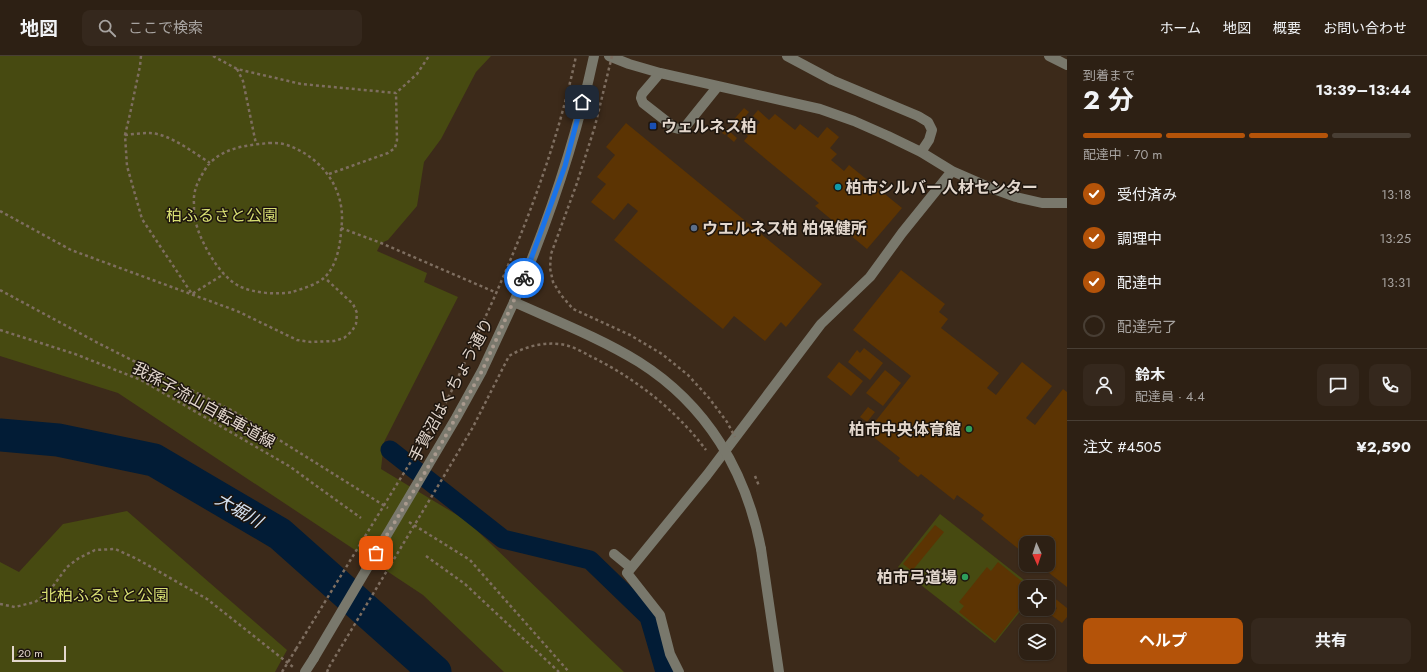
<!DOCTYPE html>
<html lang="ja">
<head>
<meta charset="utf-8">
<style>
  :root { --surface:#2d2014; --page:#35281d; --text:#f1f3f6; --muted:#a7a3a0; --line:#483e34; --accent:#b45309 }
  body { margin:0; font-family:Jost,"Noto Sans JP",sans-serif; background:var(--page); color:var(--text); height:100vh; display:flex; flex-direction:column; font-size:15px; white-space:nowrap }
  * { box-sizing:border-box; margin:0 }
  p { font-size:13px; color:var(--muted) }
  .icon { flex:none; width:22px; height:22px; fill:none; stroke:currentColor; stroke-width:2; stroke-linecap:round; stroke-linejoin:round }
  .map { position:relative; flex:1; overflow:hidden }
  .sheet { display:flex; flex-direction:column; background:var(--surface); width:360px }
  .sheet>* { flex:none }
  .needle { width:26px; rotate:177deg }
  .buttons { position:absolute; left:1019px; top:480px; display:grid; gap:8px }
  .buttons a { display:grid; place-items:center; width:36px; height:36px; border-radius:8px; background:var(--surface); box-shadow:0 1px 3px #0004,0 0 0 1px var(--line); font-size:20px }
  .scale { position:absolute; left:12px; bottom:10px; width:54px; box-sizing:border-box; padding-left:4px; border:2px solid #e3d7cd; border-top:0; font-size:11px; line-height:14px; white-space:nowrap; color:#e3d7cd; -webkit-text-stroke:3px #1d150e; paint-order:stroke }
  .pin { position:absolute; display:grid; place-items:center; width:34px; height:34px; color:#fff; margin:-17px; border-radius:8px; box-shadow:0 2px 6px #0006 }
  .courier { position:absolute; display:grid; place-items:center; width:40px; height:40px; margin:-20px; border:3px solid #1a73e8; border-radius:50%; background:#fff; color:#222; box-shadow:0 1px 5px #0007 }
  .headline em { font-style:normal; font-weight:700 }
  .headline div { display:flex; flex-direction:column-reverse }
  .headline { display:flex; align-items:center; justify-content:space-between; height:68px; padding:0 16px }
  h1 { font-size:26px; font-weight:700; line-height:30px }
  .bar { display:grid; grid-template-columns:repeat(4,1fr); gap:6px 4px; align-content:center; height:48px; padding:0 16px }
  .bar i { height:5px; border-radius:3px; background:var(--line) }
  .bar .current { background:var(--accent) }
  .bar p { grid-column:span 4 }
  .line { display:flex; align-items:center; gap:10px; padding:0 16px; border-top:1px solid var(--line) }
  .line div { flex:1 }
  .round { display:grid; place-items:center; flex:none; width:42px; height:42px; border-radius:8px; background:var(--page) }
  ol { padding:0 16px; list-style:none }
  li { display:flex; align-items:center; gap:12px; height:44px }
  li p { margin-inline-start:auto }
  li .icon { padding:4px; border-radius:50%; background:var(--accent); color:#fff; stroke-width:4 }
  li:last-child { color:var(--muted) }
  li i { width:22px; height:22px; border:2px solid var(--line); border-radius:50% }
  .button { display:flex; gap:8px; margin-top:auto; padding:8px 16px }
  .button a { flex:1; height:46px; border-radius:8px; background:var(--accent); color:#fff; font-size:16px; font-weight:700; line-height:46px; text-align:center }
  .button a+a { background:var(--page); color:var(--text) }
  header { display:flex; align-items:center; gap:24px; box-sizing:border-box; height:56px; padding:0 20px; background:var(--surface); border-bottom:1px solid var(--line) }
  header strong { font-size:19px }
  nav { display:flex; gap:22px; margin-inline-start:auto; font-size:14px }
  .search { width:280px; height:36px; background:var(--page); display:flex; align-items:center; gap:10px; box-sizing:border-box; padding:0 14px; border-radius:8px; color:var(--muted); font-size:15px }
  main { display:flex; flex:1; min-height:0 }
  .map>svg:first-child { display:block }
</style>
</head>
<body>
<header>
<strong>地図</strong>
<div class="search"><svg class="icon" aria-label="search" viewBox="0 0 24 24"><circle cx="10" cy="10" r="6"/><path d="M15 15l6 6"/></svg>ここで検索</div>
<nav><a>ホーム</a><a>地図</a><a>概要</a><a>お問い合わせ</a></nav>
</header>
<main>
<div class="map">
<svg width="1067" height="616" viewBox="0 0 1067 616">
  <rect width="100%" height="100%" fill="#3c2a1a"/>
  <path fill="#474a11" d="M0,0H491L476,16L441,83L424,106L417,150L388,184L381,187L377,195L427,217L424,226L458,241L384,386L381,413L467,465L624,616H504L423,539L118,337L0,300Z
    M127,455L287,594L275,616H0V506L19,516L63,468Z
    M940,458L1033,531H1026V548L995,587L898,511Z"/>
  <g fill="none" stroke-linecap="round" stroke-linejoin="round">
    <path stroke="#021c36" stroke-width="19" d="M390,394L503,483L590,504L649,561L665,616"/>
    <path stroke="#021c36" stroke-width="33" d="M0,379L58,384L154,404L280,478L435,616"/>
  </g>
  <path fill="#5c3403" d="M744,52L749,56L736,72L730,68Z
    M758,54L769,64L775,58L795,74L800,68L818,82L827,71L839,81L830,92L837,98L831,104L844,115L849,109L902,152L867,193L815,150L819,147L744,85L748,80L741,74L746,68L753,74L760,66L753,60Z
    M626,67L822,228L786,271L781,266L765,285L734,260L723,273L614,184L638,155L628,147L614,164L591,146L606,128L597,121L615,99L606,91Z
    M726,72L729,74L725,79L722,77Z
    M730,76L737,82L734,86L727,80Z
    M901,214L945,248L939,256L948,263L941,272L999,317L987,332L996,339L1022,306L1052,330L1026,362L1035,369L1063,333L1067,336V531L1039,509H1048V487H1026V499L981,463L984,459L957,439L954,444L921,418L918,421L898,405L900,402L867,376L911,320L853,274Z
    M864,292L883,307L870,324L848,306L857,294L860,297Z
    M839,306L863,325L851,340L827,321Z
    M885,314L901,327L883,350L866,337Z
    M868,351L875,356L867,366L860,361Z
    M935,469L944,476L912,515L903,508Z
    M998,506L1029,531H1026V546L995,585L959,556L964,550L959,546L987,511L991,515Z
    M1048,537L1067,552V561L1062,567L1051,559L1057,552L1048,546Z"/>
  <g fill="none" stroke-linecap="round" stroke-linejoin="round">
    <path stroke="#7e6e60" stroke-width="2.5" stroke-dasharray="3 3" stroke-linecap="butt" d="M141,0L140,10L130,58L125,79L127,110L142,163L192,238L224,218
      M213,0L237,13L301,28L396,37L417,18L429,0
      M237,13L243,25L256,88
      M125,79C133,78 142,77 150,77C170,78 194,97 210,107
      M269,87C275,87 281,87 287,89C319,100 343,129 342,164C342,168 341,172 341,176C340,191 336,210 325,221C318,228 302,233 292,236C278,239 252,237 239,230C219,220 199,184 195,163C194,158 194,153 194,148C193,136 197,127 203,117C205,114 207,109 210,107C225,91 249,89 269,87Z
      M329,118L388,97L395,92L397,84L396,37
      M0,155L71,194L237,255L297,284L311,286L334,285L344,282L352,275L356,268L357,257L353,248L325,222
      M341,172L381,187L497,237
      M0,234L98,287L233,355L388,452
      M0,274L75,298L141,324L289,410L361,462
      M409,466L470,504L569,616
      M426,500L465,528L559,616
      M0,548L15,551L35,546L48,537L67,511L79,502L95,494L115,493L137,503L207,543L293,611
      M282,616L296,593
      M327,616L329,611"/>
    <path stroke="#79786c" stroke-width="10" d="M609,0L629,8L660,17L820,53L854,65L888,80L921,96L952,115L991,132L1016,141L1042,147H1067
      M787,0L832,24L918,60L928,66L932,74L929,84L921,96
      M1049,0L1067,9
      M660,17L642,38L641,42L643,47L675,72L679,73L685,71L718,30
      M514,246C548,167 576,84 594,0
      M761,493L779,616
      M614,498L631,512
      M305,616L314,602
      M679,616L670,598L660,559L627,517L707,419L821,268L870,221L902,177L952,115"/>
    <path stroke="#7e6e60" stroke-width="2.5" stroke-dasharray="3 3" stroke-linecap="butt" d="M612,0L595,70L577,127L551,198L550,212L553,226L561,239L573,253L630,279L662,298L688,319L709,342L727,366L735,381
      M755,420L759,430
      M296,593C325,546 354,498 383,451C402,419 423,388 441,355C455,330 466,303 478,277C519,189 556,96 576,0
      M329,611L447,415L473,371L509,300C525,290 547,285 565,289C574,291 583,296 590,300C635,322 676,354 706,394"/>
    <path stroke="#79786c" stroke-width="10" d="M314,602L456,362L482,315L514,246C556,265 600,282 639,306C707,349 746,415 761,493"/>
  </g>
  <g fill="none" stroke-linecap="round" stroke-linejoin="round">
    <path stroke="#a99a8e" stroke-width="4" stroke-dasharray="0 7.2" d="M376,497L427,413L482,315L524,222"/>
    <path stroke="#1a73e8" stroke-width="5" d="M524,222L565,110L582,46"/>
  </g>
  <rect fill="#1a4fb4" stroke="#1d150e" stroke-width="1.5" x="649" y="66" width="8" height="8" rx="2"/>
  <circle fill="#0f9aa8" stroke="#1d150e" stroke-width="1.5" cx="838" cy="131" r="4"/>
  <circle fill="#5c6f8a" stroke="#1d150e" stroke-width="1.5" cx="694" cy="172" r="4"/>
  <g fill="#2e9e5b" stroke="#1d150e" stroke-width="1.5">
    <circle cx="969" cy="373" r="4"/>
    <circle cx="965" cy="521" r="4"/>
  </g>
  <g text-anchor="middle" dominant-baseline="central" stroke-width="3" stroke-linejoin="round" paint-order="stroke">
    <g font-size="16" font-weight="bold" fill="#e3d7cd" stroke="#1d150e" text-anchor="start">
      <text x="661" y="70">ウェルネス柏</text>
      <text x="846" y="131">柏市シルバー人材センター</text>
      <text x="702" y="172">ウエルネス柏 柏保健所</text>
      <text x="961" y="373" text-anchor="end">柏市中央体育館</text>
      <text x="957" y="521" text-anchor="end">柏市弓道場</text>
    </g>
    <g font-size="16" fill="#d7de72" stroke="#1d150e">
      <text x="222" y="159">柏ふるさと公園</text>
      <text x="105" y="539">北柏ふるさと公園</text>
    </g>
    <g font-size="16" fill="#e3d7cd" stroke="#1d150e">
      <text transform="translate(451 334) rotate(-62)">手賀沼はくちょう通り</text>
      <text transform="translate(204 349) rotate(29)">我孫子流山自転車道線</text>
    </g>
    <g font-size="17" font-style="italic" fill="#d7e4f4" stroke="#1d150e">
      <text transform="translate(239 454) rotate(30)">大堀川</text>
    </g>
  </g>
</svg>
<div class="buttons">
<a><svg class="needle" viewBox="-14 -14 28 28"><path d="M0-13l5 13h-10z" fill="#e53935"/><path d="M0 13l5-13h-10z" fill="#a7a3a0"/></svg></a>
<a><svg class="icon" aria-label="locate" viewBox="0 0 24 24"><circle cx="12" cy="12" r="6"/><path d="M12 2v4M12 18v4M2 12h4M18 12h4"/></svg></a>
<a><svg class="icon" aria-label="layers" viewBox="0 0 24 24"><path d="M12 4l9 5-9 5-9-5zM3 14l9 5 9-5"/></svg></a>
</div>
<div class="scale">20 m</div>
<div class="pin" style="left:376px;top:497px;background:#ea580c"><svg class="icon" aria-label="bag" viewBox="0 0 24 24"><path d="M5 8h14l-1 12H6zM9 8a3 3 0 0 1 6 0"/></svg></div>
<div class="pin" style="left:582px;top:46px;background:#1f2937"><svg class="icon" aria-label="home" viewBox="0 0 24 24"><path d="M3 11l9-7 9 7M6 9v11h12V9"/></svg></div>
<div class="courier" style="left:524px;top:222px"><svg class="icon" aria-label="bike" viewBox="0 0 24 24"><circle cx="6" cy="16" r="4"/><circle cx="18" cy="16" r="4"/><path d="M6 16l4-8h5l3 8M10 8l3 8H6M13 5h3"/></svg></div>
</div>
<section class="sheet">
<div class="headline"><div><h1>2 分</h1><p>到着まで</p></div><em>13:39–13:44</em></div>
<div class="bar"><i class="current"></i><i class="current"></i><i class="current"></i><i></i><p>配達中 · 70 m</p></div>
<ol>
<li><svg class="icon" aria-label="check" viewBox="0 0 24 24"><path d="M5 12l5 5 9-10"/></svg>受付済み<p>13:18</p></li>
<li><svg class="icon" aria-label="check" viewBox="0 0 24 24"><path d="M5 12l5 5 9-10"/></svg>調理中<p>13:25</p></li>
<li><svg class="icon" aria-label="check" viewBox="0 0 24 24"><path d="M5 12l5 5 9-10"/></svg>配達中<p>13:31</p></li>
<li><i></i>配達完了</li>
</ol>
<div class="line" style="height:72px"><a class="round"><svg class="icon" aria-label="person" viewBox="0 0 24 24"><circle cx="12" cy="8" r="4"/><path d="M4 21q1-7 8-7t8 7"/></svg></a><div><b>鈴木</b><p>配達員 · 4.4</p></div><a class="round"><svg class="icon" aria-label="chat" viewBox="0 0 24 24"><path d="M4 5h16v11H9l-5 4z"/></svg></a><a class="round"><svg class="icon" aria-label="phone" viewBox="0 0 24 24"><path d="M5 4h4l2 5-3 2q2 4 5 5l2-3 5 2v4C11 20 4 13 5 4z"/></svg></a></div>
<div class="line" style="height:52px"><div>注文 #4505</div><b>¥2,590</b></div>
<div class="button"><a>ヘルプ</a><a>共有</a></div>
</section>
</main>
</body>
</html>
